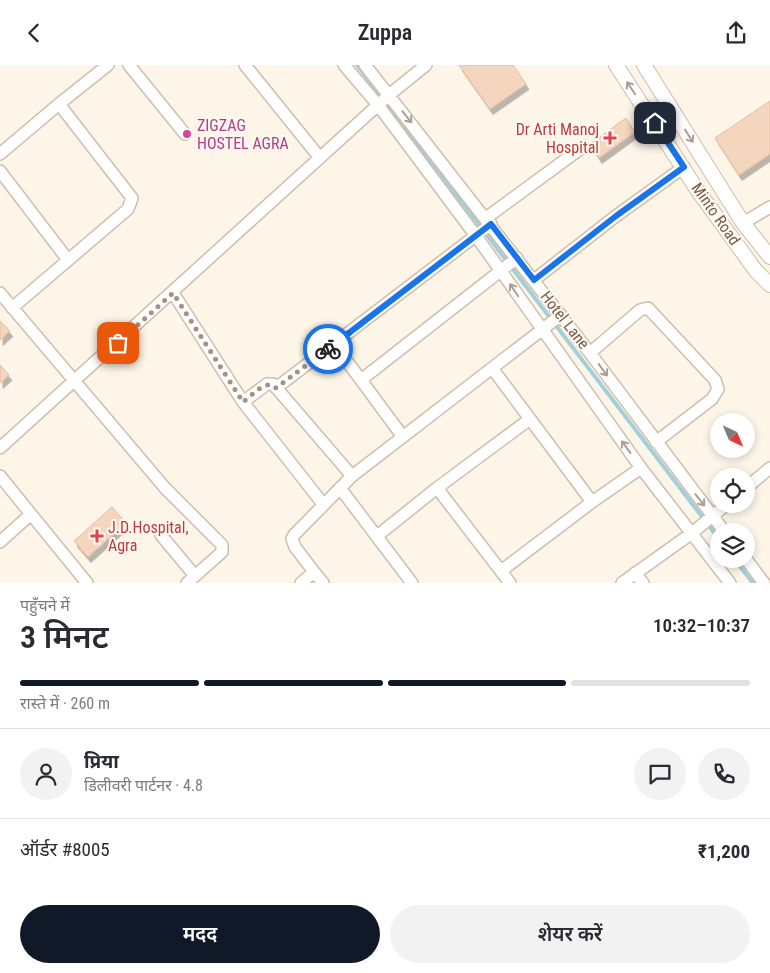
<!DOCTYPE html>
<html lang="hi">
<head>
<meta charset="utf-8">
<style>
  :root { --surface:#fff; --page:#f2f2f3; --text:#2b2b33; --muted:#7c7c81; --line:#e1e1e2; --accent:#111827 }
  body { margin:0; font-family:"Roboto Condensed","Noto Sans Devanagari",sans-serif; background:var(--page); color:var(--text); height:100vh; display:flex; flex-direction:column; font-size:19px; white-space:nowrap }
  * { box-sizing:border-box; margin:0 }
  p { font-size:16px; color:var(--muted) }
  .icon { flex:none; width:28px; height:28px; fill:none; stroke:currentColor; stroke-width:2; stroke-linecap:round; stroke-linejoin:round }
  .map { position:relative; height:518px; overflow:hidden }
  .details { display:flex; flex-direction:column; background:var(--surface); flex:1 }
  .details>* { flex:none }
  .needle { width:32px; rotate:136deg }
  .fabs { position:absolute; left:710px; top:348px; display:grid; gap:10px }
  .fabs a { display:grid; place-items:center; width:45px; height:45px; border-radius:50%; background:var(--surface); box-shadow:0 2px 8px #0003; font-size:25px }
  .pin { position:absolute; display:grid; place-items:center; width:42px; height:42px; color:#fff; margin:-21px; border-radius:10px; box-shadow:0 2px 8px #0006 }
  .courier { position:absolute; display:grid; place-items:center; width:50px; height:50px; margin:-25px; border:4px solid #1a73e8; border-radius:50%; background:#fff; color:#222; box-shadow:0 1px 6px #0007 }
  .overview em { font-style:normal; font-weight:600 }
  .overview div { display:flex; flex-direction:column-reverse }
  .overview { display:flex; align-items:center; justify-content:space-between; height:85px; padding:0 20px }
  h1 { font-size:32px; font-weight:600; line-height:38px }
  .bar { display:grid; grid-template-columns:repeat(4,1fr); gap:8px 5px; align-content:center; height:60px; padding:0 20px }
  .bar i { height:6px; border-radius:4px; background:var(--line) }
  .bar .selected { background:var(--accent) }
  .bar p { grid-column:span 4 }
  .line { display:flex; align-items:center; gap:12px; padding:0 20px; border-top:1px solid var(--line) }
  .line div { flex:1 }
  .round { display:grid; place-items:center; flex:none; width:52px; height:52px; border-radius:26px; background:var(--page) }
  .primary-button { display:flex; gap:10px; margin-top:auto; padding:10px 20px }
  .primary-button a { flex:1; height:58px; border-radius:30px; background:var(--accent); color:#fff; font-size:20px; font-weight:600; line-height:58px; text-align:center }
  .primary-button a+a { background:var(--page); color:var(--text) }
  header { display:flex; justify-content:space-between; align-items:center; height:65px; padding:0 20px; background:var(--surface); font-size:22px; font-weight:600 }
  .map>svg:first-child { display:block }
</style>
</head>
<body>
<header><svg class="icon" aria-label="back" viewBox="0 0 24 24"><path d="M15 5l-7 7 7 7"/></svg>Zuppa<svg class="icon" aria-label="share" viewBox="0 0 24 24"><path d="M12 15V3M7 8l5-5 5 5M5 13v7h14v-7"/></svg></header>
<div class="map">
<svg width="770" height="518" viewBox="0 0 770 518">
  <defs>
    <filter id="shadow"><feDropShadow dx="3" dy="5.5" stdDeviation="0" flood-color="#0004"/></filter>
  </defs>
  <rect width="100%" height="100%" fill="#fdf5e8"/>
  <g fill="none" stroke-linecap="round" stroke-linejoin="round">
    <path stroke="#a1d0da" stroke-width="4" d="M357,0L719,474
      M734,494L753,518"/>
  </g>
  <path fill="#f4d5be" stroke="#e7bb9e" filter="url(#shadow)" d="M459,0H513L526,19L490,44Z
    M770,36V89L739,110L715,73Z
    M626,53L635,67L599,93L590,79Z
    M0,256L10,266L0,275Z
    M0,300L9,310L0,318Z
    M112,442L126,458L88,492L74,476Z"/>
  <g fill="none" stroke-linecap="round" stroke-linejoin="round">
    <g stroke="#d0bdac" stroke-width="14">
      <path id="minor" d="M129,0L185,69
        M245,0L320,93
        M344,0L378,40L476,171L641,403L730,518
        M365,0L590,288L724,466
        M59,39L108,0
        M0,89L59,39L132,133L128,144L12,243
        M0,106L68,195
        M486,153L580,84
        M743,158L770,142
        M534,215L616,151L684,102
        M0,228L165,423L222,480V487L187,518
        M173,228L243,337L323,439
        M334,279L361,315
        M590,288L640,245L648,243L715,315L718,324L712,334L656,377
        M276,323L491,159
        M243,337L267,319H273L352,411
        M403,372L361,315L517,193
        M0,383L389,30L426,0
        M0,411L87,518
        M340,423L412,518
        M437,423L530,354L492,303
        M746,423L770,403
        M592,437L641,403
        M161,470L195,511
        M377,471L437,423L510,518
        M0,477L31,449
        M746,494L764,518
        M501,506L592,437L530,354
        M314,507L295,482L292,474L294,470L352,411L561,250
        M635,508L643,518
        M301,518L314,507L323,518
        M622,518L692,468L727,439"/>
    </g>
    <g stroke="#d0bdac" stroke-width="16">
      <path id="tertiary" d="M616,0L698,126L756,206L770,220
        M644,0L743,158L770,192"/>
    </g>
    <use href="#minor" stroke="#fff" stroke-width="11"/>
    <use href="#tertiary" stroke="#fff" stroke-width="14"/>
  </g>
  <defs><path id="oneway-shaft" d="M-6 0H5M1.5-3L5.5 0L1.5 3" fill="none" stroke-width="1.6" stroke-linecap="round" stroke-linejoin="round" transform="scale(1.25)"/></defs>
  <g stroke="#af9d92">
    <use href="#oneway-shaft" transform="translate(631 23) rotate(-124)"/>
    <use href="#oneway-shaft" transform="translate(407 52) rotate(51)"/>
    <use href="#oneway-shaft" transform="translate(689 71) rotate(58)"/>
    <use href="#oneway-shaft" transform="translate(514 225) rotate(-124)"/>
    <use href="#oneway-shaft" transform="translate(603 305) rotate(54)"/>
    <use href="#oneway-shaft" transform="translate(626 382) rotate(-126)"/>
    <use href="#oneway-shaft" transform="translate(700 435) rotate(52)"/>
  </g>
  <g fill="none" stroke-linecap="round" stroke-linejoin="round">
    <path stroke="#a79281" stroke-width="5" stroke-dasharray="0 9" d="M118,278L173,228L243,337C252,330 267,313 276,323L328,284"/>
    <path stroke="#1a73e8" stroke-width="6" d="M328,284L491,159L534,215L616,151L684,102L655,58"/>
  </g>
  <circle fill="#d1479c" stroke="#fff9ef" stroke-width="2" cx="187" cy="69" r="5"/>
  <g fill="#e0444e" stroke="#fff9ef" stroke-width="2">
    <path d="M607.5 65.5h5v5h5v5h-5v5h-5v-5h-5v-5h5z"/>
    <path d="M94.5 463.5h5v5h5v5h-5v5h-5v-5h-5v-5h5z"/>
  </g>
  <g text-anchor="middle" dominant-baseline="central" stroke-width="4" stroke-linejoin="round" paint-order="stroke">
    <g font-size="16" fill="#b23c85" stroke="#fff9ef" text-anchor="start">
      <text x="197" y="60">ZIGZAG<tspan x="197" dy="18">HOSTEL AGRA</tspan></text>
    </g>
    <g font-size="16" fill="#be3a42" stroke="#fff9ef" text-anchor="end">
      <text x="599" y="64">Dr Arti Manoj<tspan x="599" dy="18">Hospital</tspan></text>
      <text x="108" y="462" text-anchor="start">J.D.Hospital,<tspan x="108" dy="18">Agra</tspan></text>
    </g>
    <g font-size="16" fill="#795c4a" stroke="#fff9ef">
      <text transform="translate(716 149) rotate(55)">Minto Road</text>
      <text transform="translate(565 255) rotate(52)">Hotel Lane</text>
    </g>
  </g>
</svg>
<div class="fabs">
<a><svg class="needle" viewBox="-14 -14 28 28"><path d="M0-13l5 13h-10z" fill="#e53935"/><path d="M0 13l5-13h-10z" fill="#7c7c81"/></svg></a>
<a><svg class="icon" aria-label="locate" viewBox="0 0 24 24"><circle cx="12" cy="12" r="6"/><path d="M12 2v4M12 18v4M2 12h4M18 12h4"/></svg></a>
<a><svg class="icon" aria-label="layers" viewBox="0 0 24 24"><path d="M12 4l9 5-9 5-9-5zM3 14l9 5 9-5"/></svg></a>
</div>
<div class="pin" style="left:118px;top:278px;background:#ea580c"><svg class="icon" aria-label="bag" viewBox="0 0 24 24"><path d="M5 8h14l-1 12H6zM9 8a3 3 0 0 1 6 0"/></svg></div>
<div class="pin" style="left:655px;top:58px;background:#1f2937"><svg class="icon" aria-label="home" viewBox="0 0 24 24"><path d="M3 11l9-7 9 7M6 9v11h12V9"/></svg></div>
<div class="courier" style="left:328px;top:284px"><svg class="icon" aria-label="bike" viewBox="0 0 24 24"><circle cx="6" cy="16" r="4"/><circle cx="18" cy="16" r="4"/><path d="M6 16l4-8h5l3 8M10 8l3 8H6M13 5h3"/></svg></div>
</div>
<section class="details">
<div class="overview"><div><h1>3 मिनट</h1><p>पहुँचने में</p></div><em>10:32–10:37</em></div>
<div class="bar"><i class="selected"></i><i class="selected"></i><i class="selected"></i><i></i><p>रास्ते में · 260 m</p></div>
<div class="line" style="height:90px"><a class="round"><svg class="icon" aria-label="person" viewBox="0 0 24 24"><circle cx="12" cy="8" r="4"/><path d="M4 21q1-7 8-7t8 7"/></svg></a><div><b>प्रिया</b><p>डिलीवरी पार्टनर · 4.8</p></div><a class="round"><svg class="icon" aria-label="chat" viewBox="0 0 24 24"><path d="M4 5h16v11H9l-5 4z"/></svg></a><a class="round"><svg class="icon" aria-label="phone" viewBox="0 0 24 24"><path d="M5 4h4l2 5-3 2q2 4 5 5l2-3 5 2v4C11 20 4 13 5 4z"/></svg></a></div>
<div class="line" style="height:65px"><div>ऑर्डर #8005</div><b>₹1,200</b></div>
<div class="primary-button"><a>मदद</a><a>शेयर करें</a></div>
</section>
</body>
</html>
